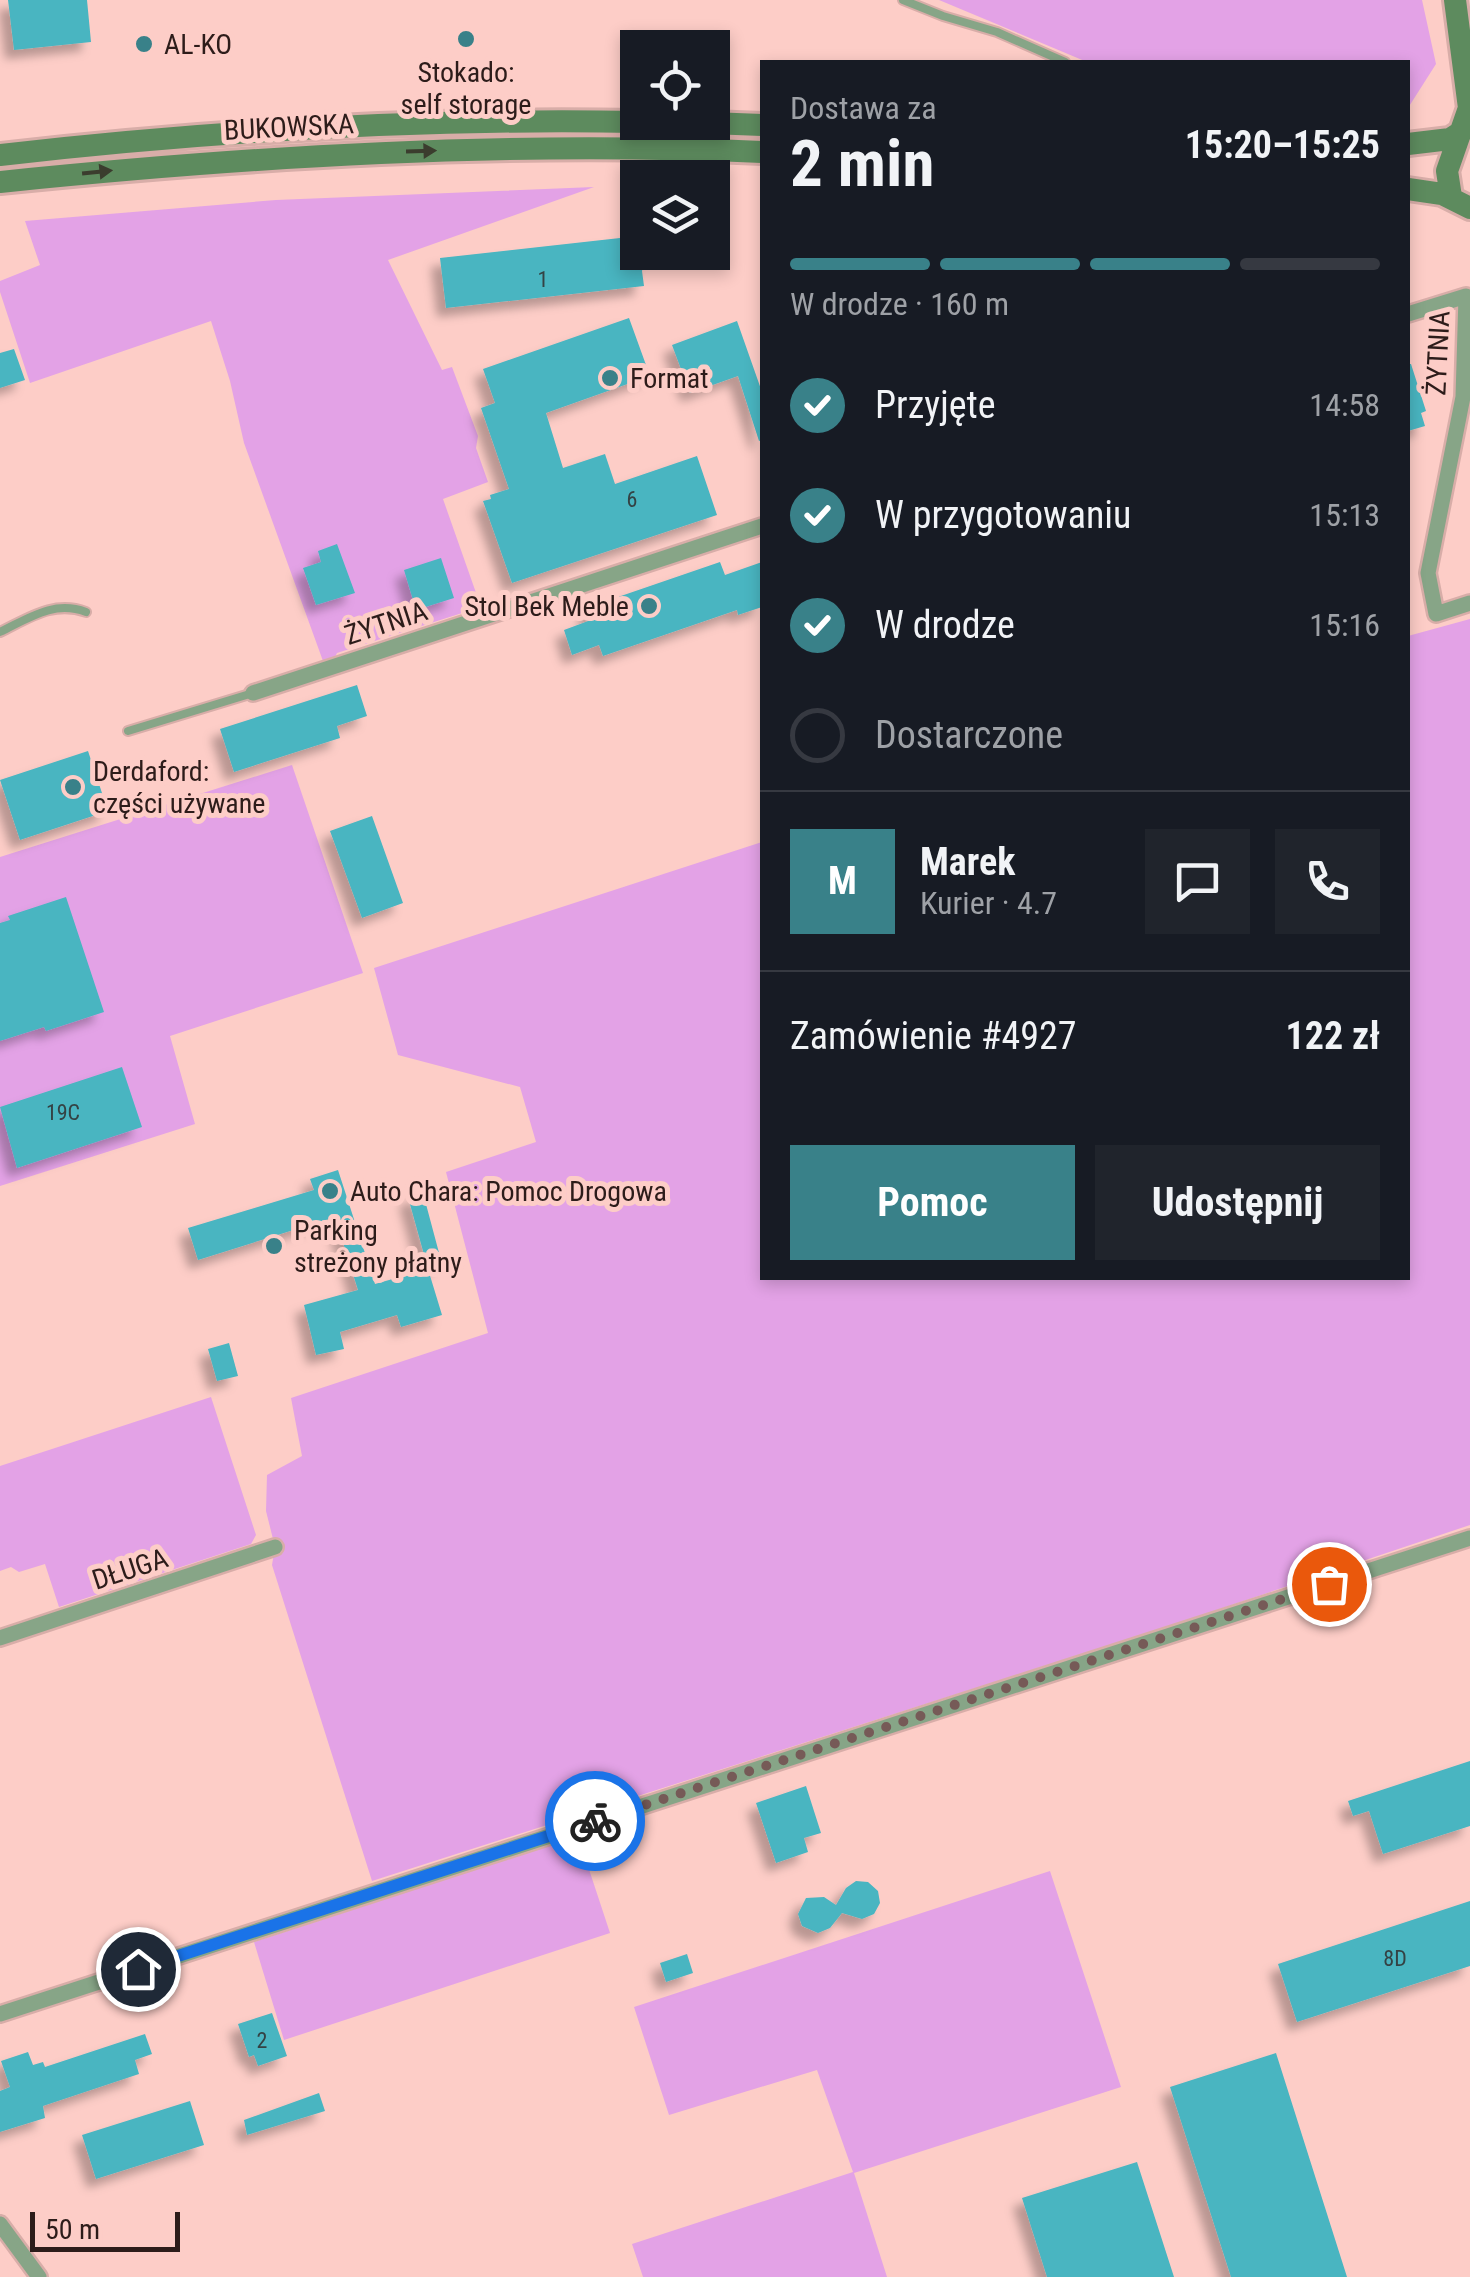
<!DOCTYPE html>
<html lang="pl">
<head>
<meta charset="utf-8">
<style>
  :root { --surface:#171b24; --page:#20242c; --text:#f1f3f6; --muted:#9ea1a6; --line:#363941; --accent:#398189 }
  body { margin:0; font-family:"Roboto Condensed",sans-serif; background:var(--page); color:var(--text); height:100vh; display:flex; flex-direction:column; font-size:38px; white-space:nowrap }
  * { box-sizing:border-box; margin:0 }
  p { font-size:32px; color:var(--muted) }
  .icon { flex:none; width:55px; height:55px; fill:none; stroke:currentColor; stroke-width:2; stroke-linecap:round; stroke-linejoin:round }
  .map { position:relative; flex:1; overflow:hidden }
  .side { position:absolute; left:760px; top:60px; width:650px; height:1220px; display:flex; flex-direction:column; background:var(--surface); border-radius:0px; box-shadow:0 5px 15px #0003 }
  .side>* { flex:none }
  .tools { position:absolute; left:620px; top:30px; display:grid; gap:20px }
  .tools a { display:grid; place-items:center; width:110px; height:110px; border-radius:0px; background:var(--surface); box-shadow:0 5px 15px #0003; font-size:50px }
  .scale { position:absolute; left:30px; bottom:25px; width:150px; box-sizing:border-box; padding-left:10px; border:5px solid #2d1c1a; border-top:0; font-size:28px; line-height:35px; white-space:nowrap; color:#2d1c1a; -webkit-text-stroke:8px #fdcdc7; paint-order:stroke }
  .pin { position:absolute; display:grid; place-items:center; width:85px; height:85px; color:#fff; margin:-42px; border:5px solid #fff; border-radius:50%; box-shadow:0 2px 10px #0007 }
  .courier { position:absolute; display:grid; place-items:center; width:100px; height:100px; margin:-50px; border:8px solid #1a73e8; border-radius:50%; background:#fff; color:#222; box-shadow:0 2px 12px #0007 }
  .headline em { font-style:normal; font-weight:700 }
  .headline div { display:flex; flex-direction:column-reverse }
  .headline { display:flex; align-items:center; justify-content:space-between; height:170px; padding:0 30px }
  h1 { font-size:65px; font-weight:700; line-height:75px }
  .bar { display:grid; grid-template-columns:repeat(4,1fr); gap:15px 10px; align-content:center; height:120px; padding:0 30px }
  .bar i { height:12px; border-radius:8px; background:var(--line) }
  .bar .on { background:var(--accent) }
  .bar p { grid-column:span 4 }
  .line { display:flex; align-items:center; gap:25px; padding:0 30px; border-top:2px solid var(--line) }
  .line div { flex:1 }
  .round { display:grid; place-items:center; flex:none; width:105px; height:105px; border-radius:0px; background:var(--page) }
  ol { padding:0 30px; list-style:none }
  li { display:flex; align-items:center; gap:30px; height:110px }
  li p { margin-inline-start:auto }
  li .icon { padding:10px; border-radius:50%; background:var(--accent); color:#fff; stroke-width:4 }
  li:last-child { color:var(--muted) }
  li i { width:55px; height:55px; border:5px solid var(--line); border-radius:50% }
  .cta { display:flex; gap:20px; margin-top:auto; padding:20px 30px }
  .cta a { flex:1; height:115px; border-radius:0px; background:var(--accent); color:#fff; font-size:40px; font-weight:700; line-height:115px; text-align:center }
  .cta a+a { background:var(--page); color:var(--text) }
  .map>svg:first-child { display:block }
</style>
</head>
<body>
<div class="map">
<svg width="1470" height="2277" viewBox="0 0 1470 2277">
  <defs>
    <filter id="shadow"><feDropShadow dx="-9" dy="9" stdDeviation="5" flood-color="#0004"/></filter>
  </defs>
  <rect width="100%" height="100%" fill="#fdcdc7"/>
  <path fill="#e3a2e6" d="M939,0H1422L1436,64L1408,108V62H1087Z
    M594,187L388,260L442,370L452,367L478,436L476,448L488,482L443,499L481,607L337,653L334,659L323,661L244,443L230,381L211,321L30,383L0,292V281L40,265L25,221L276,200Z
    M1470,619V1525L1160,1629L372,1881L272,1565L275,1547L266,1511L267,1475L302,1456L291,1398L488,1333L446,1172L536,1142L520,1087L398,1055L374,968L762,842V1278H1408V636Z
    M292,765L363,973L170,1036L195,1124L0,1186V857Z
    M211,1397L256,1535L251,1544L59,1607L45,1564L19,1572L11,1567L0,1571V1466Z
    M578,1836L610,1933L284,2040L254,1942Z
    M1050,1871L1121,2087L854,2173L887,2277H643L632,2244L853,2172L817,2070L669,2115L634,2007Z"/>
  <path fill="#48b5c1" filter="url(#shadow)" d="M8,0H87L91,42L14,50Z
    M638,236V252L646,258L642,271L644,286L446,308L440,258Z
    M629,318L650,376L546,413L563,468L605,454L615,484L697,456L717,515L512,583L483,501L491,499L490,495L509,489L481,408L495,403L483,369Z
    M737,321L762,392V440L759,441L738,376L690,393L672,345Z
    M14,349L25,380L0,388V353Z
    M1408,364H1411L1426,411L1421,413L1425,426L1408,431Z
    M337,544L355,593L316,605L303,568L321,562L318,551Z
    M441,558L454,598L416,610L404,570Z
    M720,562L725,575L762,562V607L738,615L737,610L603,656L599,645L572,655L564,630L591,620L586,608Z
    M357,685L367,716L337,726L340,738L234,772L220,729Z
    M88,751L108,811L20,840L0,780Z
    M372,816L403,903L362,918L330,831Z
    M66,897L104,1012L46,1031L44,1027L0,1041V923L10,920L8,916Z
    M122,1067L142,1127L17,1168L0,1107Z
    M338,1170L375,1284L428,1269L442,1315L401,1327L397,1315L340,1332L344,1349L316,1355L304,1305L358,1290L335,1217L198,1260L188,1228L314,1190L310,1179Z
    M423,1193L442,1264L428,1269L408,1197Z
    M229,1343L238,1376L217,1381L208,1349Z
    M1470,1761V1826L1383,1854L1369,1811L1353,1816L1348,1801Z
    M806,1786L821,1833L804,1838L808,1852L776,1863L756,1803Z
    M856,1881L868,1882L878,1891L880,1903L874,1914L862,1919L842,1913L830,1928L818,1933L802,1926L798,1914L806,1898L824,1897L836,1905L846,1888Z
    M1470,1901V1966L1297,2022L1278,1964Z
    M687,1954L693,1973L666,1982L660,1963Z
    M272,2013L287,2056L258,2066L254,2055L249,2057L238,2024Z
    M145,2034L152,2054L135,2060L139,2074L43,2106L45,2118L0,2132V2091L10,2087L1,2061L28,2052L33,2065L43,2062L45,2067Z
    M1276,2053L1347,2277H1231L1170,2087Z
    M319,2093L325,2111L247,2135L244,2120Z
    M190,2101L204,2145L96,2179L82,2135Z
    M1137,2162L1174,2277H1047L1022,2198Z"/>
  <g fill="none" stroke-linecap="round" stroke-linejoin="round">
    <g stroke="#d8ada8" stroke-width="12">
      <path id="lane" d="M903,0L943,16L997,32L1065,62
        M0,632C29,618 54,600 86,612
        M128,731L253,693"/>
    </g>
    <g stroke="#d8ada8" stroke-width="20">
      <path id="street" d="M1408,314L1466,296L1463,397L1428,573L1436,614L1470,603
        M253,693L762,526
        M0,1638L275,1547
        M0,2014L1470,1538
        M0,2224L39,2277"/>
    </g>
    <g stroke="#d8ada8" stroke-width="28">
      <path id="secondary" d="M684,122L762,125
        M1408,144L1450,139L1467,128
        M0,155C211,131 425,118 638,122
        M0,182C254,156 507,141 762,152
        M1408,189L1442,194L1470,208
        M1451,197L1447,171L1469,108L1455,0"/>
    </g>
    <use href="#lane" stroke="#87a587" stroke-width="8"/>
    <use href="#street" stroke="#87a587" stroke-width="15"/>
    <use href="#secondary" stroke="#5d8b5e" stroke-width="22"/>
  </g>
  <defs><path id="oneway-solid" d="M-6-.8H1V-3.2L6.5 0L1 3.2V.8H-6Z" transform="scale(2.5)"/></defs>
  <g fill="#3b3d2e">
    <use href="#oneway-solid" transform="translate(421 151) rotate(-2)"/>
    <use href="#oneway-solid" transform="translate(97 172) rotate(-6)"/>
  </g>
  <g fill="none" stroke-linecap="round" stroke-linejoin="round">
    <path stroke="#765a57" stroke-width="10" stroke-dasharray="0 18" d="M595,1821L1329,1584"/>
    <path stroke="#1a73e8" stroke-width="12" d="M138,1969L595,1821"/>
  </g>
  <g fill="#398189" stroke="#fdcdc7" stroke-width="4">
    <circle cx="466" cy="39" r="10"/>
    <circle cx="144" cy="44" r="10"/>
    <circle cx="610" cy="378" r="10"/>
    <circle cx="649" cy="606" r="10"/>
    <circle cx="73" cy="787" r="10"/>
    <circle cx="330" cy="1191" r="10"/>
    <circle cx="274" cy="1246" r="10"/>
  </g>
  <g text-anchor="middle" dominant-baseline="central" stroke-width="10" stroke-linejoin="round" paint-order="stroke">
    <g font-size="22" fill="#344244">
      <text x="543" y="279">1</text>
      <text x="632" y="499">6</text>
      <text x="63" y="1112">19C</text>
      <text x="1395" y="1958">8D</text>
      <text x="262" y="2040">2</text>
    </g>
    <g font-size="28" fill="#2d1c1a" stroke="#fdcdc7" text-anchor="start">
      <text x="164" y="44">AL-KO</text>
      <text x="466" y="72" text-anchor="middle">Stokado:<tspan x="466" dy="32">self storage</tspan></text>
      <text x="630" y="378">Format</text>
      <text x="629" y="606" text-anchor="end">Stol Bek Meble</text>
      <text x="93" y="771">Derdaford:<tspan x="93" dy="32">części używane</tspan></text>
      <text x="350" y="1191">Auto Chara: Pomoc Drogowa</text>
      <text x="294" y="1230">Parking<tspan x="294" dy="32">streżony płatny</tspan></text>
    </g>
    <g font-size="28" fill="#2d1c1a" stroke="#fdcdc7">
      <text transform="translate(289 127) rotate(-3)">BUKOWSKA</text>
      <text transform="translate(1438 353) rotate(-87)">ŻYTNIA</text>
      <text transform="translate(386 623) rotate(-18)">ŻYTNIA</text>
      <text transform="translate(130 1569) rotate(-18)">DŁUGA</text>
    </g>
  </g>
</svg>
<div class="tools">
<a><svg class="icon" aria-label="locate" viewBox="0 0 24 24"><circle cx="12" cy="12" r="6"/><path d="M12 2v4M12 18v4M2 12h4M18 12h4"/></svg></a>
<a><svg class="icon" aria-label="layers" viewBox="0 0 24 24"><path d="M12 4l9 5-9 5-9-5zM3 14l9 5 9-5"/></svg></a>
</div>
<div class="scale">50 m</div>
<div class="pin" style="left:1329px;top:1584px;background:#ea580c"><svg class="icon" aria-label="bag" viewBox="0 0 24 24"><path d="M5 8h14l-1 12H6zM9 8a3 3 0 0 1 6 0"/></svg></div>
<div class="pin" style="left:138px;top:1969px;background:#1f2937"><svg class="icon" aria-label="home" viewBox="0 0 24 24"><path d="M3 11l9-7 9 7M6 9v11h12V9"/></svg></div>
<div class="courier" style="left:595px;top:1821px"><svg class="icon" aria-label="bike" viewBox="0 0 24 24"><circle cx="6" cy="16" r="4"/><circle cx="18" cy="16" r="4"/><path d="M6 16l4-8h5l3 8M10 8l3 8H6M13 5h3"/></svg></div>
<section class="side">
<div class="headline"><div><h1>2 min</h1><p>Dostawa za</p></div><em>15:20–15:25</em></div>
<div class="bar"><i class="on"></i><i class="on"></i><i class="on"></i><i></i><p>W drodze · 160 m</p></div>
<ol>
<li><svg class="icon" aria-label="check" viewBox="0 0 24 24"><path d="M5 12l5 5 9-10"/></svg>Przyjęte<p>14:58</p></li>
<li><svg class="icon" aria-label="check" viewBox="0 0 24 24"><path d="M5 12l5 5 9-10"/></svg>W przygotowaniu<p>15:13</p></li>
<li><svg class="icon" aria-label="check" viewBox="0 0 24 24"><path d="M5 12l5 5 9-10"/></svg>W drodze<p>15:16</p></li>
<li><i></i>Dostarczone</li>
</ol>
<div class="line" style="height:180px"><b class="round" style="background:var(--accent);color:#fff">M</b><div><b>Marek</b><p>Kurier · 4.7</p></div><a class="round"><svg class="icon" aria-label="chat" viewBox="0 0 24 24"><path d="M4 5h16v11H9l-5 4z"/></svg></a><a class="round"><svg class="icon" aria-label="phone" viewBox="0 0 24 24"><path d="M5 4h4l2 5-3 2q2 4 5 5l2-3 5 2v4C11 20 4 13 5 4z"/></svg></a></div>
<div class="line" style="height:130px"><div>Zamówienie #4927</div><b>122 zł</b></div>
<div class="cta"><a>Pomoc</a><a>Udostępnij</a></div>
</section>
</div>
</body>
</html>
